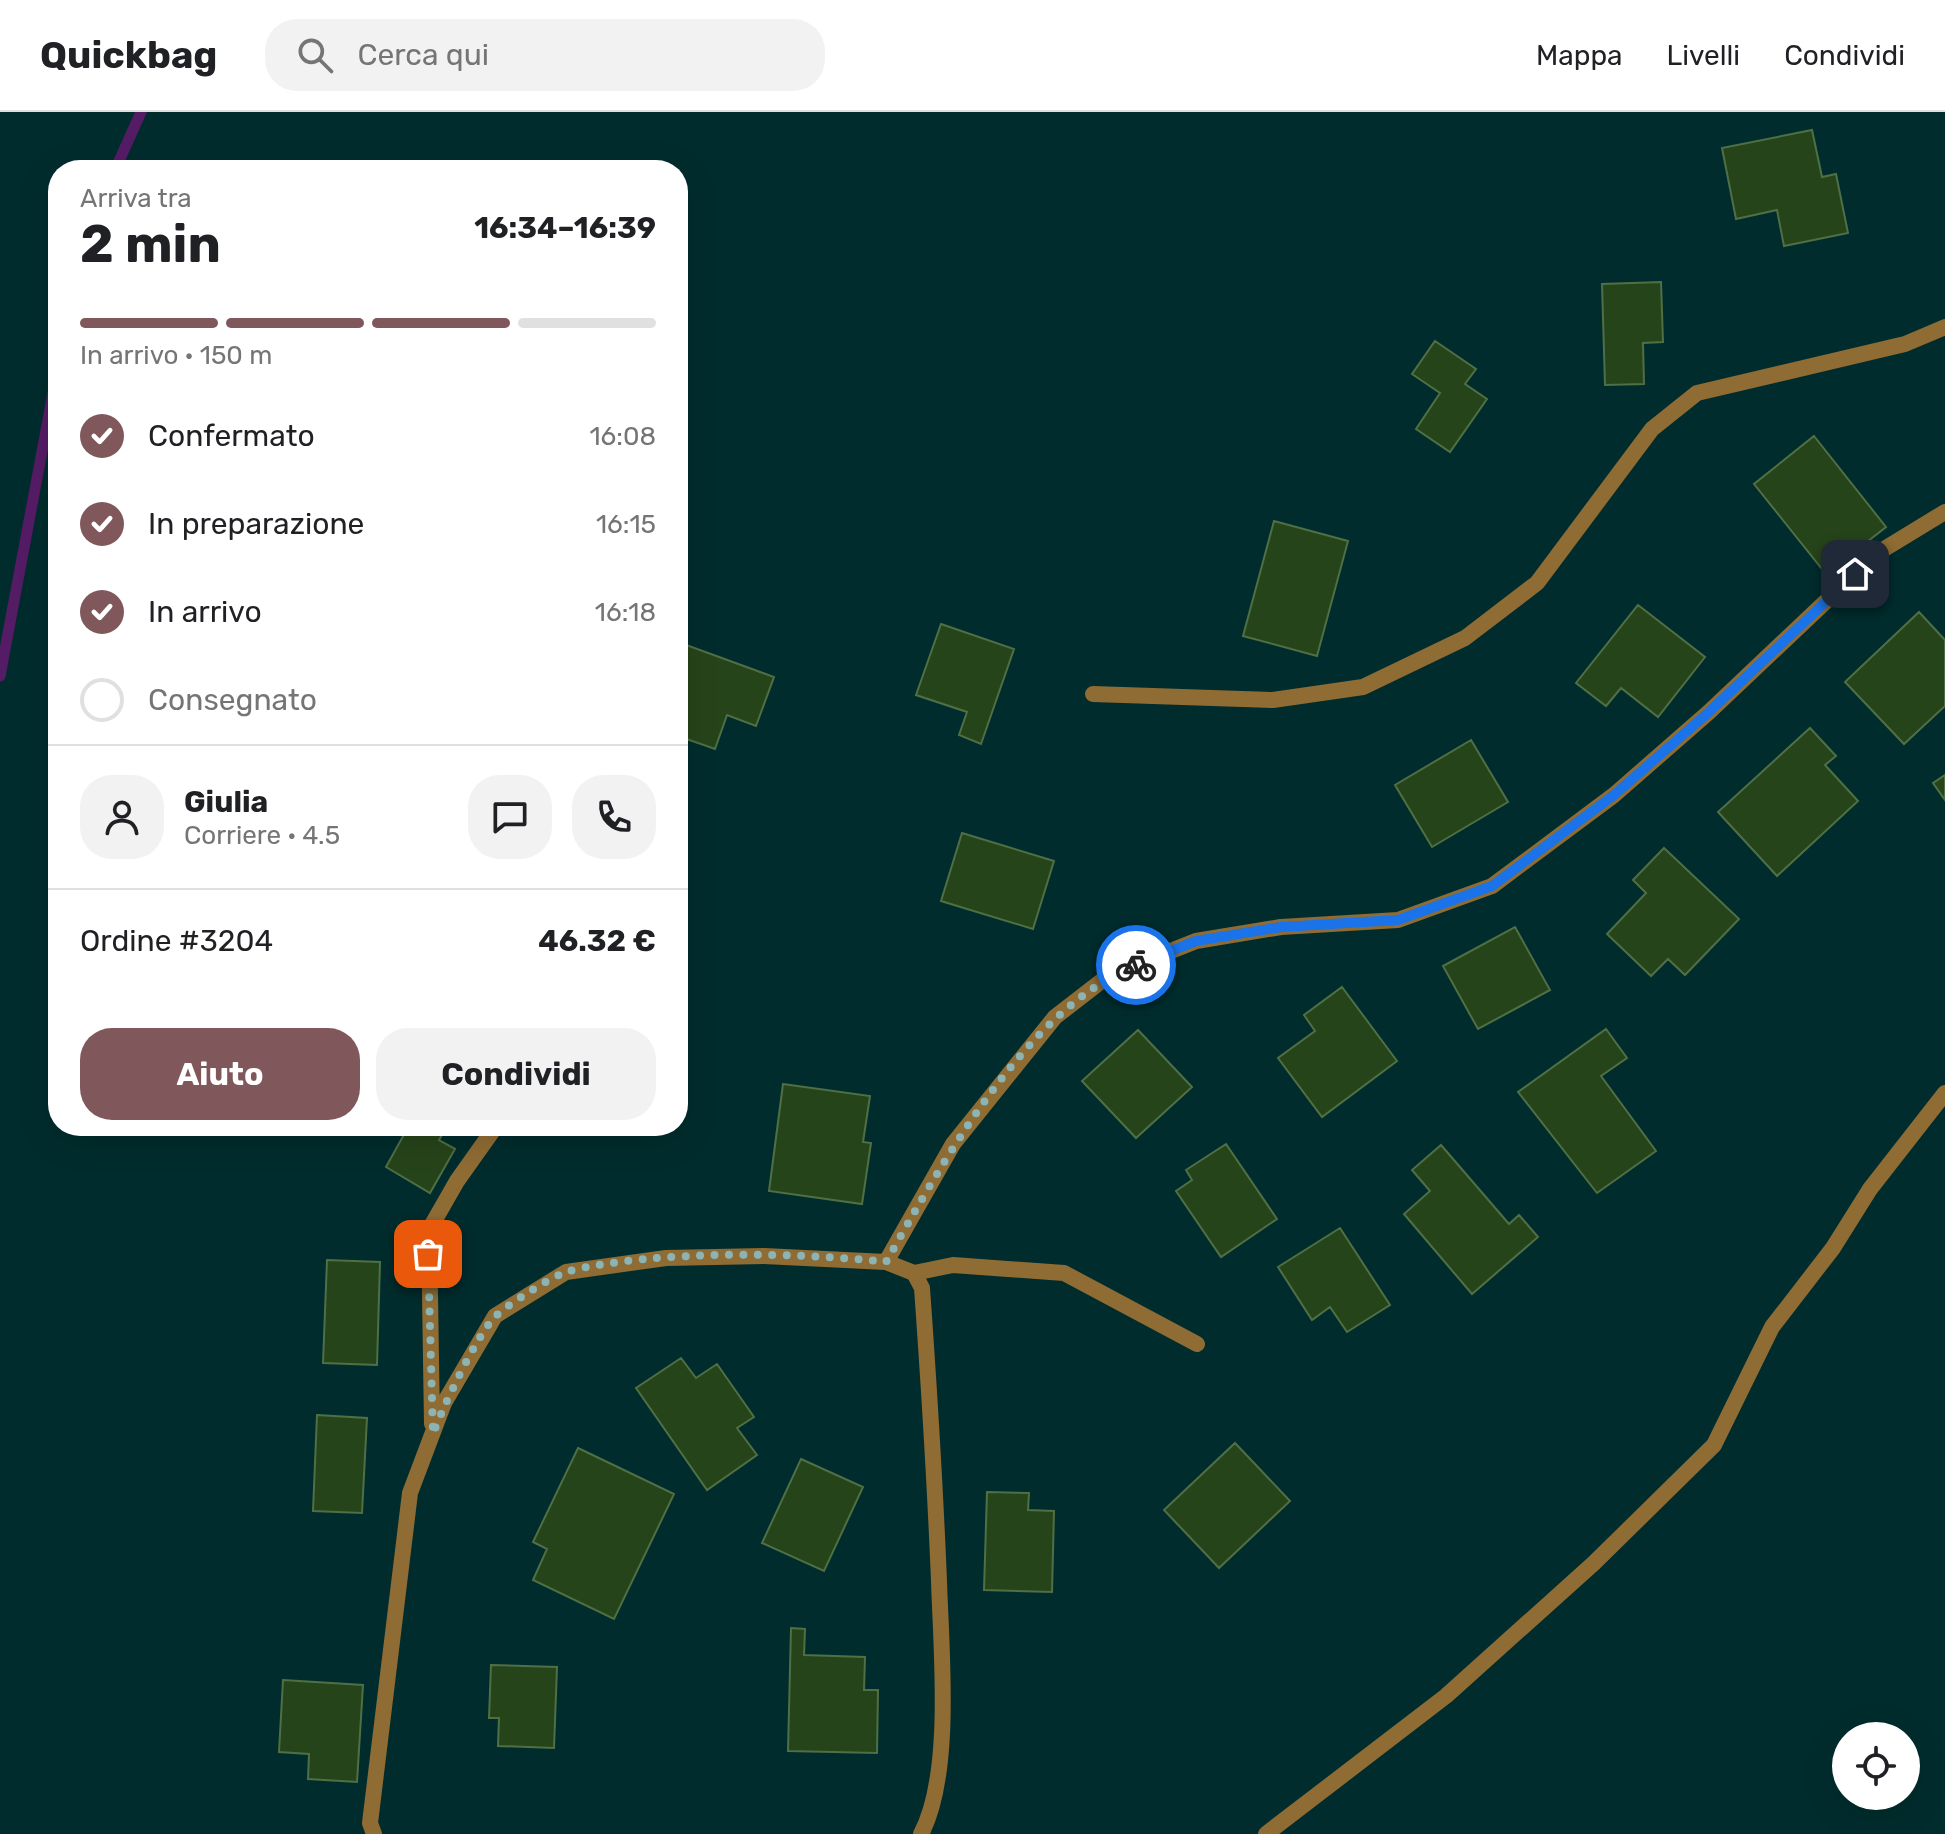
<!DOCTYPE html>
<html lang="it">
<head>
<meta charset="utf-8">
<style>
  :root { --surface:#fff; --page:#f2f2f2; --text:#202124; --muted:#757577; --line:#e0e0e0; --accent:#80585b }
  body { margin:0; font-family:Rubik,sans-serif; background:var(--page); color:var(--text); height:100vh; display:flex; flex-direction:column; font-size:30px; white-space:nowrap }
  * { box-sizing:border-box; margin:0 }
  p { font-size:26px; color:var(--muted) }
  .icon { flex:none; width:44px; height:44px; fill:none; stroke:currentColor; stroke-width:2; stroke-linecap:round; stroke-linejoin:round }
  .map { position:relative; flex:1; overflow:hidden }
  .details { position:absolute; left:48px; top:48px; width:640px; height:976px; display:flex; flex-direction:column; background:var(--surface); border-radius:32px; box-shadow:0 8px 32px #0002 }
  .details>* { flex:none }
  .fabs { position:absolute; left:1832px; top:1610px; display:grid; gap:16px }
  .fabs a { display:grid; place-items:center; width:88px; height:88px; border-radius:50%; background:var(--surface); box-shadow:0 8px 32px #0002; font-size:40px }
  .pin { position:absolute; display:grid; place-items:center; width:68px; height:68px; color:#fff; margin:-34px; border-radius:16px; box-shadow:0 4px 12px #0006 }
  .courier { position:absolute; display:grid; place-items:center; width:80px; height:80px; margin:-40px; border:6px solid #1a73e8; border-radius:50%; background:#fff; color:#222; box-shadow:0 2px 10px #0007 }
  .headline em { font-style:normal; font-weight:700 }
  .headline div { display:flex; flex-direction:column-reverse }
  .headline { display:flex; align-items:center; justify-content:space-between; height:136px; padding:0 32px }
  h1 { font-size:52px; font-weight:700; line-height:60px }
  .bar { display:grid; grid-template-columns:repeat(4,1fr); gap:12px 8px; align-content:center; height:96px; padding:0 32px }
  .bar i { height:10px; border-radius:6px; background:var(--line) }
  .bar .selected { background:var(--accent) }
  .bar p { grid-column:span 4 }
  .line { display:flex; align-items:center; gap:20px; padding:0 32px; border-top:2px solid var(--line) }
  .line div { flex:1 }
  .round { display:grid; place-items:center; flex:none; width:84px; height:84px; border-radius:32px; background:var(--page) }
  ol { padding:0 32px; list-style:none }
  li { display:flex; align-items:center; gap:24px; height:88px }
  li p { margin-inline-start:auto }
  li .icon { padding:8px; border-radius:50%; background:var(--accent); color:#fff; stroke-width:4 }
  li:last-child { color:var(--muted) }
  li i { width:44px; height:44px; border:4px solid var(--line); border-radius:50% }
  .cta { display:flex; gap:16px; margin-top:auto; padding:16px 32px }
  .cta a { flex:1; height:92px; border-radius:32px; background:var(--accent); color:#fff; font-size:32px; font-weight:700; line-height:92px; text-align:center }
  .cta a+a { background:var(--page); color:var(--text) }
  header { display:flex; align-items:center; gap:48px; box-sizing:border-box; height:112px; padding:0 40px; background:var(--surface); border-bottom:2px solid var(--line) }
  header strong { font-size:38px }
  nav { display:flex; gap:44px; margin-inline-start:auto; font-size:28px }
  .search { width:560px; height:72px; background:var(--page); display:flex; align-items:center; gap:20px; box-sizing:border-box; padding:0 28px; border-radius:32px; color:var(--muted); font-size:30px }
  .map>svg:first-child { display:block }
</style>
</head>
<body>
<header>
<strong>Quickbag</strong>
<div class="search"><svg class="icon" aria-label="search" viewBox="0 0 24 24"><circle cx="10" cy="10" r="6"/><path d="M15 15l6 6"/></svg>Cerca qui</div>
<nav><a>Mappa</a><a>Livelli</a><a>Condividi</a></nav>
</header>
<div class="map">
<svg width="1945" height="1722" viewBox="0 0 1945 1722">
  <rect width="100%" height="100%" fill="#002c2d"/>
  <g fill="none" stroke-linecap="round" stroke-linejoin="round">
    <path stroke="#551c66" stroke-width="11" d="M115,58L141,0
      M0,564L58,254"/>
  </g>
  <path fill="#26441a" stroke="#4f6f44" stroke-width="2" d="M1812,18L1822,65L1836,62L1848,121L1784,134L1777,98L1736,107L1722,36Z
    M1661,170L1663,230L1643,231L1644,272L1605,273L1602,172Z
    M1435,229L1476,257L1465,272L1487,287L1450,340L1416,317L1440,281L1412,262Z
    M1814,324L1886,415L1826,462L1754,372Z
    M1274,409L1348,429L1317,544L1243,524Z
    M1638,493L1705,545L1658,605L1621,576L1606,594L1576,571Z
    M1919,500L1945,528V594L1904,632L1845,570Z
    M941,512L1014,537L981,632L959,623L967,600L916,583Z
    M678,530L774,565L756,614L727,603L715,637L678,624Z
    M1810,616L1836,644L1825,653L1858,689L1777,764L1718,700Z
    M1471,628L1508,690L1432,735L1395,673Z
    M1945,663V688L1933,671Z
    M962,721L1054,749L1033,817L941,789Z
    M1664,736L1739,807L1685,863L1668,847L1651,864L1607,822L1646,781L1633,768Z
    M1515,815L1550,878L1478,917L1443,854Z
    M1342,875L1397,949L1322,1005L1278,946L1315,919L1304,903Z
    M1606,917L1627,946L1601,964L1656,1039L1597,1081L1518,980Z
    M1138,918L1192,975L1136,1026L1082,969Z
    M783,972L870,984L863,1030L871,1031L862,1092L769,1079Z
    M397,1014H447L439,1028L455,1037L430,1081L386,1055L406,1019Z
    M1226,1032L1277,1107L1221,1145L1176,1079L1192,1068L1186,1058Z
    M1441,1033L1509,1112L1519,1103L1538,1125L1472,1182L1404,1102L1430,1079L1412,1058Z
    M1340,1116L1390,1193L1347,1220L1330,1195L1312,1208L1278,1155Z
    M327,1148L380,1150L377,1253L323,1251Z
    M681,1246L696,1266L717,1252L754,1305L737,1316L757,1343L707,1378L636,1276Z
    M317,1303L367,1306L362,1401L313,1399Z
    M1235,1331L1290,1389L1219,1456L1164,1398Z
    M578,1336L674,1382L614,1507L533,1468L547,1437L533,1430Z
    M801,1347L863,1375L824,1459L762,1431Z
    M987,1380L1029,1381L1028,1398L1054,1399L1052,1480L984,1478Z
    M791,1516L805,1517L804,1543L865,1545L864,1578H878L877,1641L788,1639Z
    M491,1553L557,1555L554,1636L498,1634L499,1606H489Z
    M283,1568L363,1573L357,1670L308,1667L309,1642L279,1640Z"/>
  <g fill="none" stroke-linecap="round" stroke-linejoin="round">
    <path stroke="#8f6c34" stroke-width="16" d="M1093,582L1273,588L1363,575L1465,526L1537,471L1652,317L1697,281L1905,232L1945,215
      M886,1150L953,1032L1055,905L1108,864L1196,829L1281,815L1398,808L1492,774L1614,683L1709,600L1876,442L1945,400
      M914,1161L953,1153L1064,1161L1197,1232
      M432,1312L429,1118L457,1069L496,1014
      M374,1722L370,1711L410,1381L444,1291L495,1204L566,1160L666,1146L764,1144L886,1150L914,1161L922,1176C929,1274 935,1371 939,1469C941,1538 953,1662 921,1722
      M1266,1722L1446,1584L1594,1451L1714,1333L1772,1215L1833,1136L1870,1077L1945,981"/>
  </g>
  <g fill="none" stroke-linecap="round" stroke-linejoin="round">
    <path stroke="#8db4b5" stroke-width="8" stroke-dasharray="0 14.4" d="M428,1142L433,1322C442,1297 478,1220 496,1204C508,1192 554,1163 569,1159C655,1138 798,1140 886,1150C943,1050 1025,898 1136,853"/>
    <path stroke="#1a73e8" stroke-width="10" d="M1136,853L1196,829L1281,815L1398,808L1492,774L1614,683L1709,600L1855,462"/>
  </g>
</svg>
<div class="fabs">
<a><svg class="icon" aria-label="locate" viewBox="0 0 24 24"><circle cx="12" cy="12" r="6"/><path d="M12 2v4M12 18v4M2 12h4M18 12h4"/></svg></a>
</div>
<div class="pin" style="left:428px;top:1142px;background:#ea580c"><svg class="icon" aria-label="bag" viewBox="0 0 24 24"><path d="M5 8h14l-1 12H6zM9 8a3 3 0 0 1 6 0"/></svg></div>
<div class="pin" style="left:1855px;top:462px;background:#1f2937"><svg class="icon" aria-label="home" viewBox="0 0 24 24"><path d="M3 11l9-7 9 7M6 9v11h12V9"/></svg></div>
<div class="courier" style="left:1136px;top:853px"><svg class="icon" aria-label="bike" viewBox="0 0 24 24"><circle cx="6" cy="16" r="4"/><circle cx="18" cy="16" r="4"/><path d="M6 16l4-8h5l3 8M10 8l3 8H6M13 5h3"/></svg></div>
<section class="details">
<div class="headline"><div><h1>2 min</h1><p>Arriva tra</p></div><em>16:34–16:39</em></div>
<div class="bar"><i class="selected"></i><i class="selected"></i><i class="selected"></i><i></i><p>In arrivo · 150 m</p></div>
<ol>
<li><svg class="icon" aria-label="check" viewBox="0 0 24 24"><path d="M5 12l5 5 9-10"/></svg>Confermato<p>16:08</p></li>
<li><svg class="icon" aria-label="check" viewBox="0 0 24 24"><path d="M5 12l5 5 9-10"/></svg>In preparazione<p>16:15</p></li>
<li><svg class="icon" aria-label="check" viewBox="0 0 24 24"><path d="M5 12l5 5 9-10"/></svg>In arrivo<p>16:18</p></li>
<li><i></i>Consegnato</li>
</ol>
<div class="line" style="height:144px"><a class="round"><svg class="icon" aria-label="person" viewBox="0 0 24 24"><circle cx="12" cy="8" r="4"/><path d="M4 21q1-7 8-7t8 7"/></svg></a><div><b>Giulia</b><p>Corriere · 4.5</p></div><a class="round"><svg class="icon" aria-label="chat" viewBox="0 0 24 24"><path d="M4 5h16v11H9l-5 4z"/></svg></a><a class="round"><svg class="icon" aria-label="phone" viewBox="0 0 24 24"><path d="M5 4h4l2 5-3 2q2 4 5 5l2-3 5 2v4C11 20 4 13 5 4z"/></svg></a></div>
<div class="line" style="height:104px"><div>Ordine #3204</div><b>46.32 €</b></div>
<div class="cta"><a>Aiuto</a><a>Condividi</a></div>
</section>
</div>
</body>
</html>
